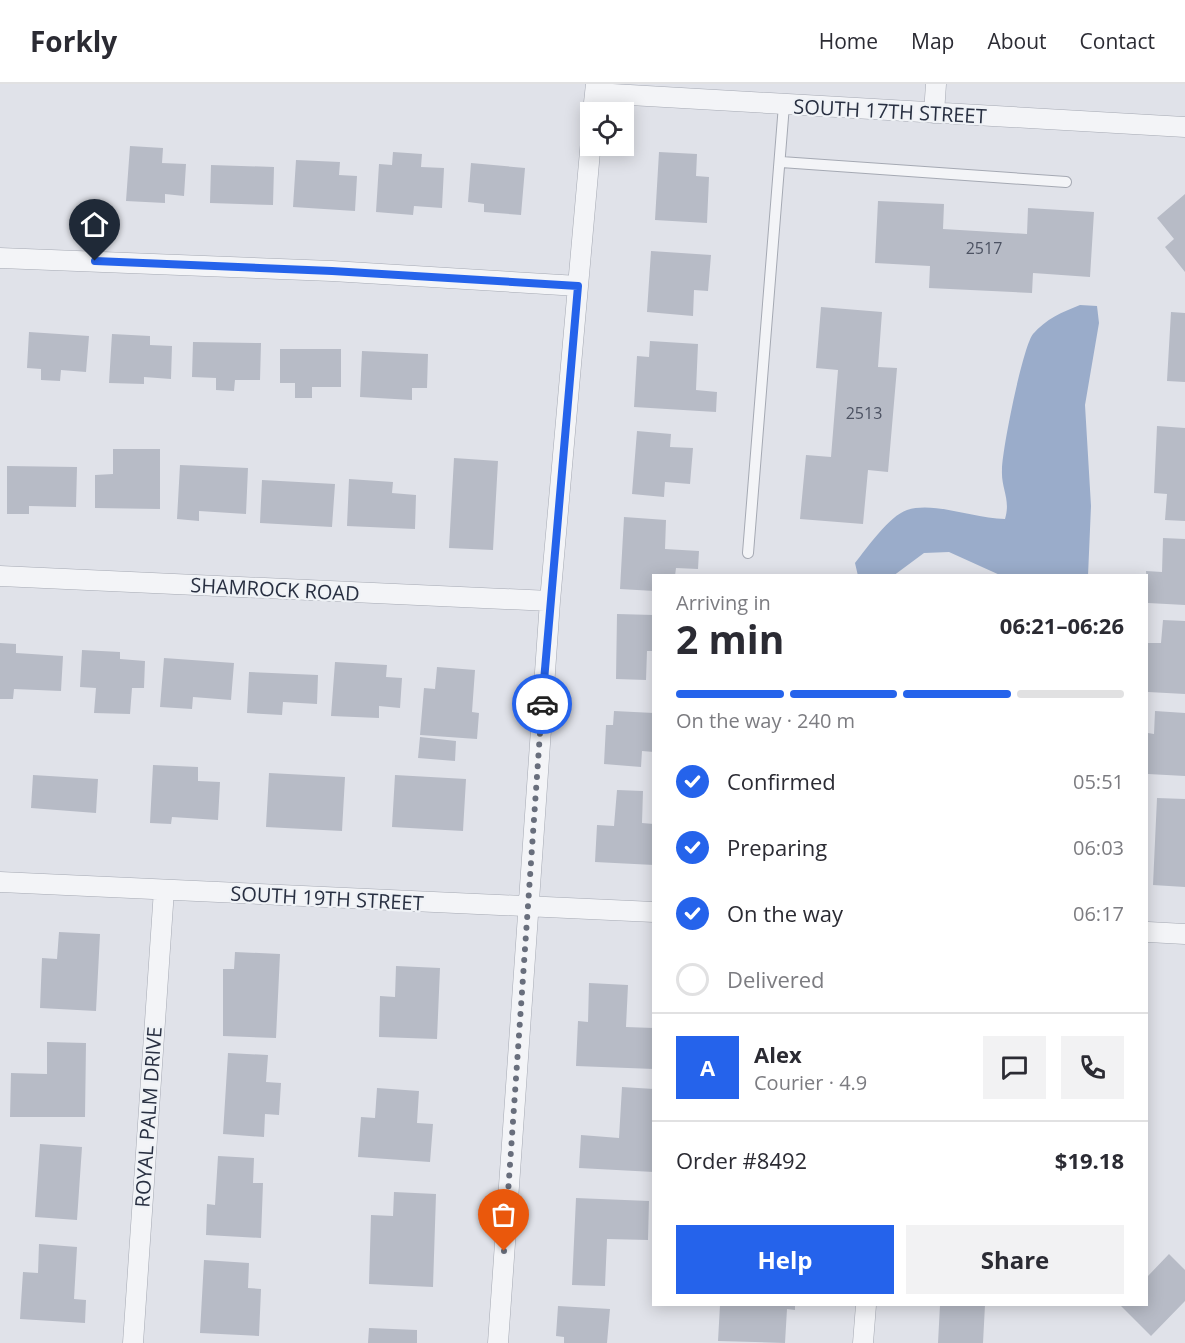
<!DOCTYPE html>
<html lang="en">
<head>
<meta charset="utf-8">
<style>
  :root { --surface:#fff; --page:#f2f2f3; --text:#2b2b33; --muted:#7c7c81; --line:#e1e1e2; --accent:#2563eb }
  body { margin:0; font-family:"Open Sans",sans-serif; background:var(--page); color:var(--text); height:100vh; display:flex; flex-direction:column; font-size:22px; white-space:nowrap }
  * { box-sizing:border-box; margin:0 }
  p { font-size:20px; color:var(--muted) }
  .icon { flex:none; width:33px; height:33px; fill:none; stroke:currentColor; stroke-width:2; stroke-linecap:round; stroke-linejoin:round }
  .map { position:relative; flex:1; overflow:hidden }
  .side { position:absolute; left:652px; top:490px; width:496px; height:732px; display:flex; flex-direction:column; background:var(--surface); border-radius:0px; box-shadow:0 3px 15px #0003 }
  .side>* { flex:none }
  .tools { position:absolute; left:580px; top:18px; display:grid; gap:12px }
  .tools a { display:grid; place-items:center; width:54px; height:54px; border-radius:0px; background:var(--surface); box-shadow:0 3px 15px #0003; font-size:30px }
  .pin { position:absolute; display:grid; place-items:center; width:51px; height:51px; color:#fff; margin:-62px -26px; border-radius:50% 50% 50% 0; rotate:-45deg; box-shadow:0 0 6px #0007 }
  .pin .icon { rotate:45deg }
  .courier { position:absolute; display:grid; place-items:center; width:60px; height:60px; margin:-30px; border:4px solid #2563eb; border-radius:50%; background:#fff; color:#222; box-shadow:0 2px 8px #0007 }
  .overview em { font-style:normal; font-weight:700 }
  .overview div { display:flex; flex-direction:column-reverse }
  .overview { display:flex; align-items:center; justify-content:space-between; height:102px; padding:0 24px }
  h1 { font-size:39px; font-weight:700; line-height:45px }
  .bar { display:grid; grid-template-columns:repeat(4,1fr); gap:9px 6px; align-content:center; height:72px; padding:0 24px }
  .bar i { height:8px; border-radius:4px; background:var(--line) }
  .bar .on { background:var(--accent) }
  .bar p { grid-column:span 4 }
  .line { display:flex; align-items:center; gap:15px; padding:0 24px; border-top:2px solid var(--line) }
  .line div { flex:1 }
  .round { display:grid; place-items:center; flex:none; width:63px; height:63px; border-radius:0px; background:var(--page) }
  ol { padding:0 24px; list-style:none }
  li { display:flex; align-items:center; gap:18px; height:66px }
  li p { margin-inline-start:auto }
  li .icon { padding:6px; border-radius:50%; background:var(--accent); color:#fff; stroke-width:4 }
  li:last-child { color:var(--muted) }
  li i { width:33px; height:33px; border:3px solid var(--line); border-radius:50% }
  .primary-button { display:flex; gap:12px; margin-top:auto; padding:12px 24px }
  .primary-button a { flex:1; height:69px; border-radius:0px; background:var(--accent); color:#fff; font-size:24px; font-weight:700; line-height:69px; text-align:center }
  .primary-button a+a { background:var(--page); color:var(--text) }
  header { display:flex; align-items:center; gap:36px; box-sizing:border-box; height:84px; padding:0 30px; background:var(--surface); border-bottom:2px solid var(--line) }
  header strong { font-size:28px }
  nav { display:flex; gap:33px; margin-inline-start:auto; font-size:21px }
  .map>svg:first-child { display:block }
</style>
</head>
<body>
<header>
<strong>Forkly</strong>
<nav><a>Home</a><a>Map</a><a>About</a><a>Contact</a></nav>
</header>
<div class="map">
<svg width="1185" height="1259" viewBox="0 0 1185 1259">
  <rect width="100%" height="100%" fill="#e0e2e9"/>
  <path fill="#9aacca" d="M1080,221L1097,222L1099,239L1085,321L1091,422L1088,492H1002L949,468L924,469L893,492H858L855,479C867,464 889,432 907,426C934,417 975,435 1005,435C1011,415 1001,405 1002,386C1002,366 1023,262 1033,250C1046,235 1062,228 1080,221Z"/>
  <path fill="#b7bbc6" d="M130,62L163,64L162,79L186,80L184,112L165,110V119L126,117Z
    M393,68L422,70L421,83L444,84L442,124L414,122L413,131L376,128L379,80L392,81Z
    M659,68L697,70L696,92L709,93L707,139L655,136Z
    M296,76L340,78L339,91L357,92L355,127L293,123Z
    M471,79L525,84L521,131L484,128V120L468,118Z
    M211,81L274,83L273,121L210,119Z
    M1185,110V188L1165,163L1174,155L1157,134Z
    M878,117L944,120L943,145L1027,150L1028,124L1094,128L1090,193L1033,189L1032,209L929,204L930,182L875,179Z
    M651,167L711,171L708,207L694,206L693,232L647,228Z
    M821,223L882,228L878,283L897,284L888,388L868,386L863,440L800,435L806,371L831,373L838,286L816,284Z
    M1171,228L1185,229V298L1167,297Z
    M29,248L89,252L86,288L61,286L60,297L41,296V285L27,284Z
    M112,250L150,252V261L172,262L171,295L144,293V300L109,299Z
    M650,257L698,260L696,306L717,308L716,328L634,323L637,272L649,273Z
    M193,258L261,259L260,296H235L234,307L216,306V294L192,293Z
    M280,265H341V303H312V314H295V299H280Z
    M362,267L428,270L427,304H412V316L360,313Z
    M1157,342L1185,344V437L1165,436L1167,410L1154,409Z
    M637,347L671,350L670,363L693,364L690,400L665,398L664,413L632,410Z
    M113,365H160V425L95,424V391L113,390Z
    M454,374L498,377L493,466L449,464Z
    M180,381L248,384L246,430L199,427V437L177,435Z
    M7,382L77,383L76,423L29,422V430H7Z
    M349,395L393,398L392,409L416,411L415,445L347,442Z
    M262,396L335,400L332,443L260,439Z
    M624,433L666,436L665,465L699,467L698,485L676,484L675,492H654V507L620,505Z
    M1163,454L1185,455V521L1148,519L1146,487L1162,488Z
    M617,530L654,531V567H647L646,596L616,595Z
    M1163,536L1185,537V610L1148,608V559H1161Z
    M0,559L16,560V569L63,572L61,607L14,605L13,615H0Z
    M82,566L120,568V575L145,577L144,604H132L130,630L94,629L96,604L80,603Z
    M164,574L234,579L231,616L193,613L192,625L160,623Z
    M335,578L387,581L386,593L402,594L400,624L379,622V634L331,632Z
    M437,583L475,586L472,628L479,629L477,655L420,651L424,604L435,605Z
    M249,588L318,591L317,620L283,618L282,631L247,629Z
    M614,627L654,629V668L642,667L641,683L604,680L606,641H613Z
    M1155,627L1185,629V692L1148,690V649L1154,650Z
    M420,653L456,657L455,677L418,674Z
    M153,681L198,683V697L220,698L218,736L172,733L171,740L150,739Z
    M269,689L345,693L342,747L266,743Z
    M33,691L98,695L96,729L31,724Z
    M395,691L466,695L463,747L392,743Z
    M617,706L643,707L642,739L654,740V781L595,778L597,741L614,742Z
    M1157,714L1185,715V803L1153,801Z
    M59,848L100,850L96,927L40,924L42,874L57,875Z
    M235,868L280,870L276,954L223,952V885H234Z
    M396,882L440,884L437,955L379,953L380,912L395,913Z
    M589,899L628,901L626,943L654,944V985L576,982L578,937L588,938Z
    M47,958L86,959L85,1033H10L11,989L47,990Z
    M228,969L268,971L266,998L281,999L279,1031L265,1030L264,1053L223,1050Z
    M622,1003L654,1005V1088L579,1084L581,1051L619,1054Z
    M377,1004L419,1007L417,1039L433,1040L430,1078L358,1073L361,1033L375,1034Z
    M40,1060L82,1063L77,1136L35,1133Z
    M218,1072L254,1074L253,1099H263L261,1154L206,1151L207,1120L215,1121Z
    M394,1108L436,1110L433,1203L369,1200L371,1131L393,1132Z
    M576,1114L649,1117L648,1156L607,1155L605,1202L572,1201Z
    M39,1160L77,1163L74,1215L86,1216L85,1239L20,1235L23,1188L38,1189Z
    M1169,1170L1185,1186V1217L1151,1252L1120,1221H1148V1192Z
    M204,1176L249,1179L248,1204L261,1205L259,1252L200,1249Z
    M720,1221H795V1226L787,1225L785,1259L718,1257Z
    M940,1221H985L983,1259H938Z
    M558,1222L610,1225L607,1259H564V1253L556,1252Z
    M369,1244L417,1246V1259H368Z"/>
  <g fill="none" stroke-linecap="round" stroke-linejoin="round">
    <g stroke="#a5a9b3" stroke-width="12">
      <path id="lane" d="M781,78L1066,98
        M748,469L784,21"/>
    </g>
    <g stroke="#a5a9b3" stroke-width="21">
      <path id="street" d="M595,9L1185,43
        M593,28L596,0
        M934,29L936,0
        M0,174L332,187L578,202
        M0,492L550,517
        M0,798L654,828
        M1148,848L1185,850
        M133,1259L164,806
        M498,1259L550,517L591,56
        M863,1259L866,1221"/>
    </g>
    <use href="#lane" stroke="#f3f4f7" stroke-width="10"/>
    <use href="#street" stroke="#f3f4f7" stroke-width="20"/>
  </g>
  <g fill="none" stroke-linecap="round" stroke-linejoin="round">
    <path stroke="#686e7c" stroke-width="6" stroke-dasharray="0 10.8" d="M504,1167L542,620"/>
    <path stroke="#2563eb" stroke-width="8" d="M95,177L332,187L578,202L542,620"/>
  </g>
  <g text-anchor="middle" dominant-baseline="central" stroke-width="4.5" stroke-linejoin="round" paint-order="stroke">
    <g font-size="16" fill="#4c5262">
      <text x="984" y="164">2517</text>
      <text x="864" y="329">2513</text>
    </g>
    <g font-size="20" fill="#282f41" stroke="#eff2f6">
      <text transform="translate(890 27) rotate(3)">SOUTH 17TH STREET</text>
      <text transform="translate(275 505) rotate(3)">SHAMROCK ROAD</text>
      <text transform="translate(327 814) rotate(3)">SOUTH 19TH STREET</text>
      <text transform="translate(148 1033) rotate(-86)">ROYAL PALM DRIVE</text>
    </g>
  </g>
</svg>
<div class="tools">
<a><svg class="icon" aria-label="locate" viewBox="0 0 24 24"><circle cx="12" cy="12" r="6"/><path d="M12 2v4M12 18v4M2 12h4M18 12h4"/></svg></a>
</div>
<div class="pin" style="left:504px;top:1167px;background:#ea580c"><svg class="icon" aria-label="bag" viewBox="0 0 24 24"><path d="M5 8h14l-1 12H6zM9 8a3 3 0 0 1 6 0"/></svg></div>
<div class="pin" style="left:95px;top:177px;background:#1f2937"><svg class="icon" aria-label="home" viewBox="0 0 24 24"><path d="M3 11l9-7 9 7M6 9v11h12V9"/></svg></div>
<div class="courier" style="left:542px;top:620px"><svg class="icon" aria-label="car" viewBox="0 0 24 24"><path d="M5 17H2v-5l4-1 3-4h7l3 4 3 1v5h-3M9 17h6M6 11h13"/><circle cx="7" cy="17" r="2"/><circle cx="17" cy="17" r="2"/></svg></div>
<section class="side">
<div class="overview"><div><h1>2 min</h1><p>Arriving in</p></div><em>06:21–06:26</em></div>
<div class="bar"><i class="on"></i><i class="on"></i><i class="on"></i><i></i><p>On the way · 240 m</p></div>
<ol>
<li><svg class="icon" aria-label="check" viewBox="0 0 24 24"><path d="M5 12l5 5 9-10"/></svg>Confirmed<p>05:51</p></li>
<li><svg class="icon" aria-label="check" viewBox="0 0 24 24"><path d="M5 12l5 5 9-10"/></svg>Preparing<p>06:03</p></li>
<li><svg class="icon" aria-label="check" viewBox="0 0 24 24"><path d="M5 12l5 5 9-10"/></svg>On the way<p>06:17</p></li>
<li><i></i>Delivered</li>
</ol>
<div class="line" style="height:108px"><b class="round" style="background:var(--accent);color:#fff">A</b><div><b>Alex</b><p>Courier · 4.9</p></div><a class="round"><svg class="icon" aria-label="chat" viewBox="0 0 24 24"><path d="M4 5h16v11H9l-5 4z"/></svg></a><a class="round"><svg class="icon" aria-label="phone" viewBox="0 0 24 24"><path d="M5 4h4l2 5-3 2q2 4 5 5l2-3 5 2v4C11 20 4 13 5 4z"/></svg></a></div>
<div class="line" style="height:78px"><div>Order #8492</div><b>$19.18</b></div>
<div class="primary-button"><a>Help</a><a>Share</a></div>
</section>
</div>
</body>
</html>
